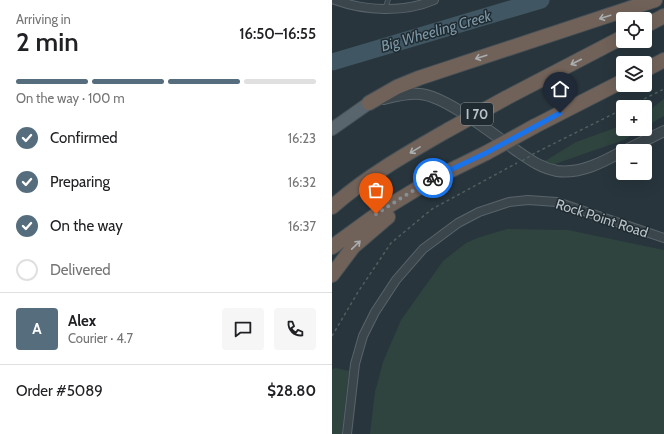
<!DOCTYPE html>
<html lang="en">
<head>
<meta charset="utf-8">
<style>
  :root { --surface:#fff; --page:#f6f6f6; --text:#202124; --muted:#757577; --line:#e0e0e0; --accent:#566d7e }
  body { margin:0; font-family:Cabin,sans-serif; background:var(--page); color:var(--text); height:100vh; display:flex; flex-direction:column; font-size:15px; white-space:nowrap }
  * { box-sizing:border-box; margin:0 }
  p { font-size:13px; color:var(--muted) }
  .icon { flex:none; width:22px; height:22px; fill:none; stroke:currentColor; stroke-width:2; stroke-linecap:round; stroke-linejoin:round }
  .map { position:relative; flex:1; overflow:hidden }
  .drawer { display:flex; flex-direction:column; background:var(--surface); width:332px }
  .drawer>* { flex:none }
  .controls { position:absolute; left:284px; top:12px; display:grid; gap:8px }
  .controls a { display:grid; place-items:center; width:36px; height:36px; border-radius:4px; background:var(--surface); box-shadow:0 4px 16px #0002; font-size:20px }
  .pin { position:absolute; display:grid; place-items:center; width:34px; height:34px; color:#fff; margin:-41px -17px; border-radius:50% 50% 50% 0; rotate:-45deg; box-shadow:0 0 4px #0007 }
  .pin .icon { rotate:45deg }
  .courier { position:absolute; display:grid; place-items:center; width:40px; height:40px; margin:-20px; border:3px solid #1a73e8; border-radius:50%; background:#fff; color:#222; box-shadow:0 1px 5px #0007 }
  .overview em { font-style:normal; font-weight:600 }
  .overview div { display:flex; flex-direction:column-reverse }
  .overview { display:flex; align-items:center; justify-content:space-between; height:68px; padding:0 16px }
  h1 { font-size:26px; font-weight:600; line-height:30px }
  .bar { display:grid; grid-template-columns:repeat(4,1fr); gap:6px 4px; align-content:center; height:48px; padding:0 16px }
  .bar i { height:5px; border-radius:3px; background:var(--line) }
  .bar .selected { background:var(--accent) }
  .bar p { grid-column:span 4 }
  .line { display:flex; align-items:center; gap:10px; padding:0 16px; border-top:1px solid var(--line) }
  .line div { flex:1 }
  .round { display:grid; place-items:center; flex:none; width:42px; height:42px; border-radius:4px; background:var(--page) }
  ol { padding:0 16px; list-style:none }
  li { display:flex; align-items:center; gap:12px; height:44px }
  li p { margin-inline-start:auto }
  li .icon { padding:4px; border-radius:50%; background:var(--accent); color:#fff; stroke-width:4 }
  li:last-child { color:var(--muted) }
  li i { width:22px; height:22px; border:2px solid var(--line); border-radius:50% }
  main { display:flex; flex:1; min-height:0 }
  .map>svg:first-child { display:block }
</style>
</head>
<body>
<main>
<section class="drawer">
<div class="overview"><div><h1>2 min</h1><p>Arriving in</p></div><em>16:50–16:55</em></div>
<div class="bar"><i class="selected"></i><i class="selected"></i><i class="selected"></i><i></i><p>On the way · 100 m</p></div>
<ol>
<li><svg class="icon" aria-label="check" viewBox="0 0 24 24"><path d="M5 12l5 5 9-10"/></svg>Confirmed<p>16:23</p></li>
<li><svg class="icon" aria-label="check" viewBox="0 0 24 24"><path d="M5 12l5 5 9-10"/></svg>Preparing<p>16:32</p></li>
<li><svg class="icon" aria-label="check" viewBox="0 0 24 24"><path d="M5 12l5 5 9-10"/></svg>On the way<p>16:37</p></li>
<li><i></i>Delivered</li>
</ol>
<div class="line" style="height:72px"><b class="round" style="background:var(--accent);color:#fff">A</b><div><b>Alex</b><p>Courier · 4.7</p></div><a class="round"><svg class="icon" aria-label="chat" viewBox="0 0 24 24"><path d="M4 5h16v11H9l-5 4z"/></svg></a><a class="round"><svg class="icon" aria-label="phone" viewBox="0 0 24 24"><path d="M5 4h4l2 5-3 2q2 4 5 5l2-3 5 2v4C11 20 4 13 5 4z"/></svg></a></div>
<div class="line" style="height:52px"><div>Order #5089</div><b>$28.80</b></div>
</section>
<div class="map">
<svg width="332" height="434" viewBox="0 0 332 434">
  <rect width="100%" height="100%" fill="#28353c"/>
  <path fill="#2f443f" d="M332,99V116L313,127V113Z
    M291,125V129H310L292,140L217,166L213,161L244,142Z
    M175,229L236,230L332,250V434H38L43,392L51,362L69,320L111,261L134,243L148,237Z
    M4,368L17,371L10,434H0V369Z"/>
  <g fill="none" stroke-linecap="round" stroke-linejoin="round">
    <path stroke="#405662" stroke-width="17" d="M0,62L209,0"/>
    <g stroke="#59646a" stroke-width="5.5">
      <path id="service" d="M53,9L56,0"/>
    </g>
    <g stroke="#59646a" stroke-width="10">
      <path id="minor" d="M3,0C33,11 72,13 102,0
        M15,434L23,364L31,336L43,312L64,280L91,249L126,223L147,212L177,202L196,200L225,202L332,238"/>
    </g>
    <g stroke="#59646a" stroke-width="12">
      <path id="tertiary" d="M52,99C64,96 75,93 88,94C114,96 162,135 185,151C198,160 209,168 225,171C249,174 271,162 291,151
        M292,151L332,131"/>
    </g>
    <g stroke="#475258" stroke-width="14">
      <path id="primary" d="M0,129L37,103"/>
    </g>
    <g stroke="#465157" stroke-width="16">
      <path id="motorway" d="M313,26L332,16
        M313,70L332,60
        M174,98L291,37
        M37,103L65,87L87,78L323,0
        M203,126L291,81
        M0,207C35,176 76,153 116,130
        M0,247L55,207L101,179L154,153
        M0,275L21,247L56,217"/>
    </g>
    <path stroke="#4e605e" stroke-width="1.5" stroke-dasharray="3 3" stroke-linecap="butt" d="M296,107L332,89
      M205,152L291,109
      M0,336L26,292L59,243L100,209L185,163"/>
    <use href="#service" stroke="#3b464c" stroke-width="4"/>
    <use href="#minor" stroke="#3b464c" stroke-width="8"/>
    <use href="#tertiary" stroke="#3b464c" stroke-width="10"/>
    <use href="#primary" stroke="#59656c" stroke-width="12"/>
    <use href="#motorway" stroke="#716259" stroke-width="14"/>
    <g stroke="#465157" stroke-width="16" stroke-linecap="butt">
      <path id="motorway-bridge" d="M116,130L174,98
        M154,153L203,126"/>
    </g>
    <path stroke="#4e605e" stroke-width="1.5" stroke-dasharray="3 3" stroke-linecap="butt" d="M190,161L203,153"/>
    <use href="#motorway-bridge" stroke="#716259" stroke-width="14"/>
  </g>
  <defs><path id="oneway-shaft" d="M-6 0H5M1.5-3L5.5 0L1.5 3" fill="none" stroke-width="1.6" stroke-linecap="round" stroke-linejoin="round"/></defs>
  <g stroke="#a9aeb1">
    <use href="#oneway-shaft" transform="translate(273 17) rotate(162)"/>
    <use href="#oneway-shaft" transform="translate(149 57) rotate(162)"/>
    <use href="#oneway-shaft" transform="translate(244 62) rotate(153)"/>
    <use href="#oneway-shaft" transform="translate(83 150) rotate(149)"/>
    <use href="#oneway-shaft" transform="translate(24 245) rotate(-44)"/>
  </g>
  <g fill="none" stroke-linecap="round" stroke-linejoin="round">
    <path stroke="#859096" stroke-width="4" stroke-dasharray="0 7.2" d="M44,214L101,178"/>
    <path stroke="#1a73e8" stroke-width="5" d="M101,178L154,153L228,113"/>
  </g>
  <g text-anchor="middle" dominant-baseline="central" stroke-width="3" stroke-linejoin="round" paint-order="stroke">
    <rect fill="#202b31" stroke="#8a949a" stroke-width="1" x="129" y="103" width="32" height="22" rx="3"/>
    <g font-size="13" font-weight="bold" fill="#b7c1c7">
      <text x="145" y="114">I 70</text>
    </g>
    <g font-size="14" fill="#b7c1c7" stroke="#202b31">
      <text transform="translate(270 218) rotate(18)">Rock Point Road</text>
    </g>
    <g font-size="15" font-style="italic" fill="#7c97a6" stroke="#202b31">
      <text transform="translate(104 31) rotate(-16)">Big Wheeling Creek</text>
    </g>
  </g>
</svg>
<div class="controls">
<a><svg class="icon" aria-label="locate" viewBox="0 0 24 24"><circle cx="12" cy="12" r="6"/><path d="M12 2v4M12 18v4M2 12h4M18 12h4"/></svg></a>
<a><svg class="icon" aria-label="layers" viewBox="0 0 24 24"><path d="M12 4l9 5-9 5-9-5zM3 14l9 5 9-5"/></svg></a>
<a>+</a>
<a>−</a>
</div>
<div class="pin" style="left:44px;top:214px;background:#ea580c"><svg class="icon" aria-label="bag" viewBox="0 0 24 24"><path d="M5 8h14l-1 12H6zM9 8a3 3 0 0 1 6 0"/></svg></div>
<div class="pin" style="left:228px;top:113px;background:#1f2937"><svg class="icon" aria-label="home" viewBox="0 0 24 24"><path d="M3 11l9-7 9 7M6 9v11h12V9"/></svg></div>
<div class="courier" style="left:101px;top:178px"><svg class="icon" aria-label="bike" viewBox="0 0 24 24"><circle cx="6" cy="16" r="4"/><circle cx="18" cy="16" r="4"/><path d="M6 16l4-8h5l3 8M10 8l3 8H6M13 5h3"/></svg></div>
</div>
</main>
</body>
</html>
